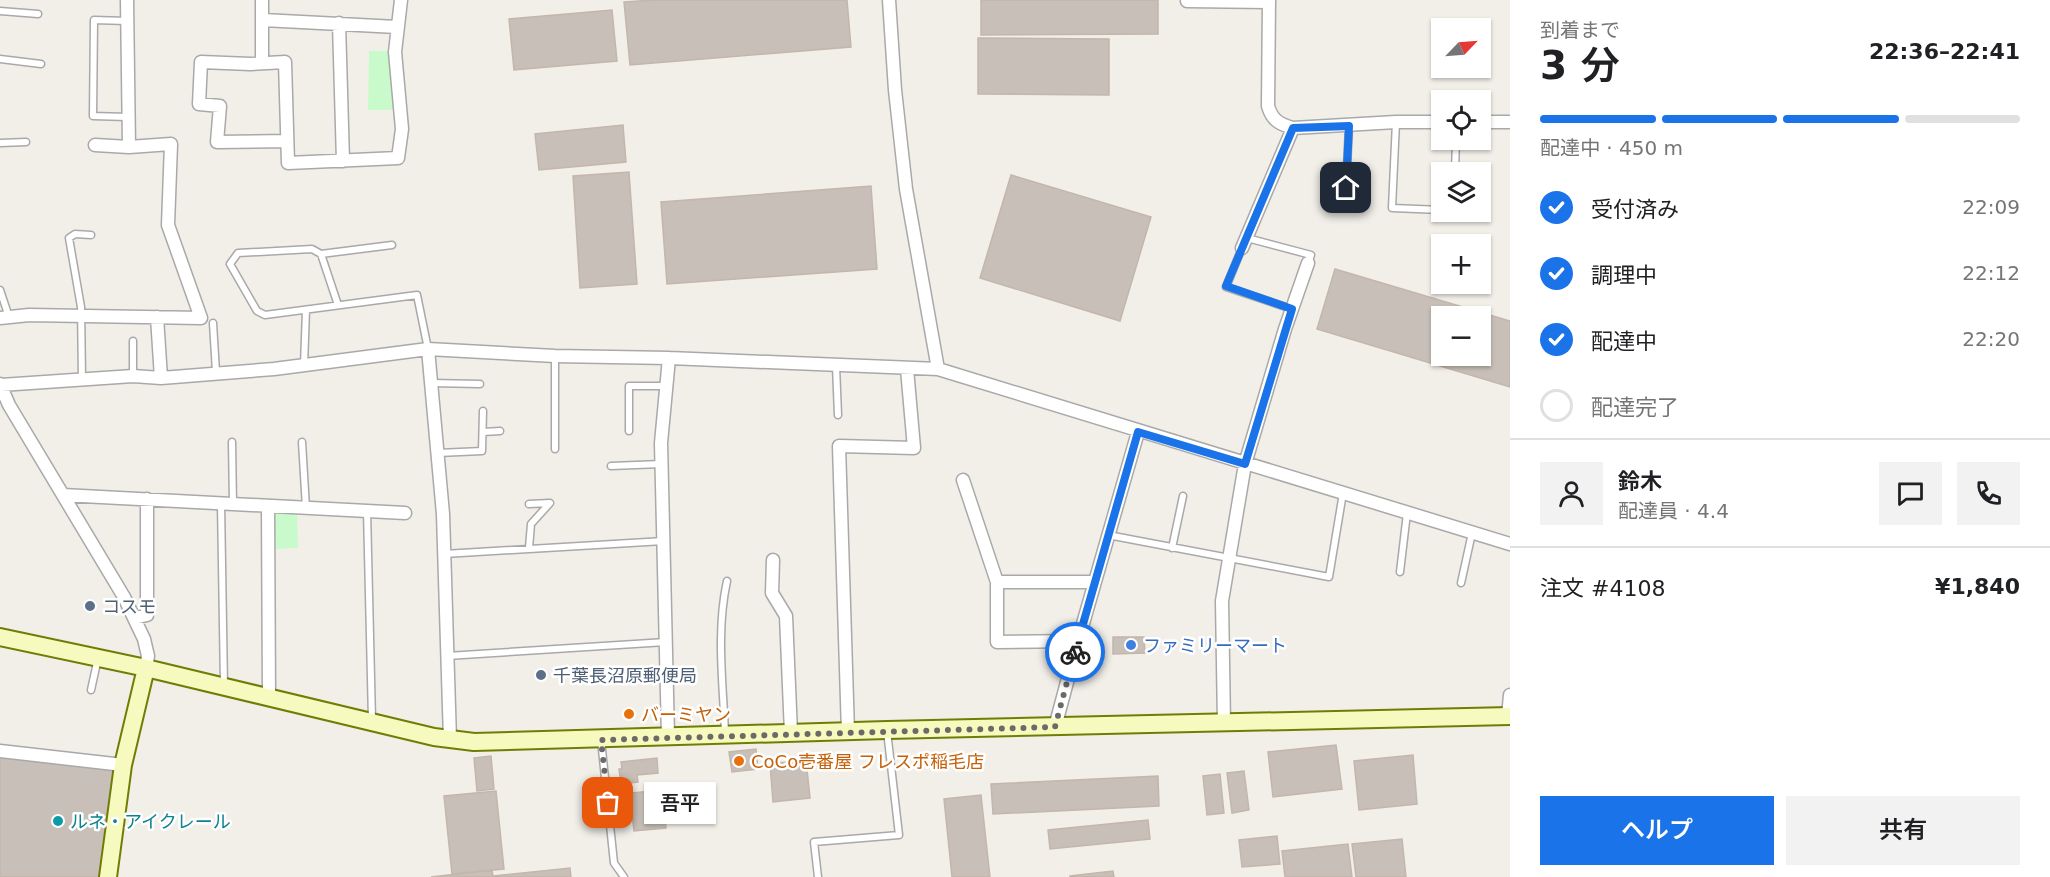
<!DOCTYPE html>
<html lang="ja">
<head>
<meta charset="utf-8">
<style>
  :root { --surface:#fff; --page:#f2f2f2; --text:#202124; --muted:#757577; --line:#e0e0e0; --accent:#1a73e8 }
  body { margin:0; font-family:"DejaVu Sans","Noto Sans JP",sans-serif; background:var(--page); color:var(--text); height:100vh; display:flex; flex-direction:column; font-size:22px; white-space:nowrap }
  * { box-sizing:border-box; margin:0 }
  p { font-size:20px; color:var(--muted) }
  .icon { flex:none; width:33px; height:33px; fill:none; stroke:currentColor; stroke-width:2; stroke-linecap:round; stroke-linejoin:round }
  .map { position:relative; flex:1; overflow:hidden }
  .sheet { display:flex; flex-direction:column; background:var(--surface); width:540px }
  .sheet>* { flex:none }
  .needle { width:39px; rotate:65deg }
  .controls { position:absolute; left:1431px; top:18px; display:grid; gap:12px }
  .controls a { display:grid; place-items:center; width:60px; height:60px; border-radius:0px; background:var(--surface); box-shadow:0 2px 4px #0004; font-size:30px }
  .pin { position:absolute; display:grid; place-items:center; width:51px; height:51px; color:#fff; margin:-26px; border-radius:12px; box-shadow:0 3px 9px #0006 }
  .courier { position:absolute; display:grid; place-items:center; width:60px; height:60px; margin:-30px; border:4px solid #1a73e8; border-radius:50%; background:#fff; color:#222; box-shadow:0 2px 8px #0007 }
  .bubble { position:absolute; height:42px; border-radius:0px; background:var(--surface); box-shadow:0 2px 4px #0004; font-size:20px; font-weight:600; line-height:42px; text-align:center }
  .head em { font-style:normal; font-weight:600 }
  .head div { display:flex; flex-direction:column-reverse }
  .head { display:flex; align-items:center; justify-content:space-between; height:102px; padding:0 30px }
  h1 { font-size:39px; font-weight:600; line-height:45px }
  .bar { display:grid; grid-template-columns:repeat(4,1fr); gap:9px 6px; align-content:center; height:72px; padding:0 30px }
  .bar i { height:8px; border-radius:4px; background:var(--line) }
  .bar .selected { background:var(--accent) }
  .bar p { grid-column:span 4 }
  .line { display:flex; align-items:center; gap:15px; padding:0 30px; border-top:2px solid var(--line) }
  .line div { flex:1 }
  .round { display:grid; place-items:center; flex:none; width:63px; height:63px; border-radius:0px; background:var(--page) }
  ol { padding:0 30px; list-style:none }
  li { display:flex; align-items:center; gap:18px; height:66px }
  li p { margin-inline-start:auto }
  li .icon { padding:6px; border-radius:50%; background:var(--accent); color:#fff; stroke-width:4 }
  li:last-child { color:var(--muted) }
  li i { width:33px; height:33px; border:3px solid var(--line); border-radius:50% }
  .action { display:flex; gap:12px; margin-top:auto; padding:12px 30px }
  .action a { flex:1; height:69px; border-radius:0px; background:var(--accent); color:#fff; font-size:24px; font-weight:600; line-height:69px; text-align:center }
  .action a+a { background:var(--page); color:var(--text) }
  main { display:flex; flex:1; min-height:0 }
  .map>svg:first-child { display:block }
</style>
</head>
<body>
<main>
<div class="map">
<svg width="1510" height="877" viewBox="0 0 1510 877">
  <rect width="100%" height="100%" fill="#f2efe9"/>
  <path fill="#c8facc" d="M369,51H389L396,110H368Z
    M297,512L298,548L273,549L272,513Z"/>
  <path fill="#c7bfb8" stroke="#c4b6ab" stroke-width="1.5" fill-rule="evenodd" d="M654,0H847L851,47L630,65L624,2Z
    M981,0H1158V34L981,35Z
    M612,10L617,61L514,70L509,19Z
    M978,38L1109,39V95L978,94Z
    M623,125L626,162L539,170L535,134Z
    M629,172L637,284L580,288L573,176Z
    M1011,175L1151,217L1120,321L980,278Z
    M871,186L877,269L667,284L661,202Z
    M1335,269L1510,321V387L1317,329ZM1442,316H1480V356H1442Z
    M1113,637H1144L1145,653L1113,654Z
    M1336,745L1342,789L1273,797L1268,752Z
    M756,749L758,769L732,772L729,752Z
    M0,751L123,765L108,877H0Z
    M1413,755L1417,804L1359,810L1354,761Z
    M491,756L494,789L477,791L474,758Z
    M657,758L658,773L637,775L638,782L621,784L619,769H622L621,762Z
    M806,760L810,798L773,802L770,764Z
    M1244,771L1249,810L1232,813L1227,773Z
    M1220,774L1224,813L1207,815L1203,776Z
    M1158,776L1159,806L993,814L991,784Z
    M662,790L666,828L634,831L631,806L623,807L622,794Z
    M496,791L504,869L452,874L444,796Z
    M981,795L990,877H952L944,799Z
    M1148,820L1150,839L1050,849L1048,830Z
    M1277,836L1280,864L1242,867L1239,840Z
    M1402,839L1406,877H1356L1352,844Z
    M1348,844L1352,877H1285L1282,851Z
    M570,868L571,877H431L492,870L493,876Z
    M1113,871L1114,877H1070V876Z"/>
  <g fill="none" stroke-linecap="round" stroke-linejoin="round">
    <g stroke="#a9a9a9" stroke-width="9">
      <path id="lane" d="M0,11L38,14
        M127,21L94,20L93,116L128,117
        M0,59L41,64
        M1396,122L1392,208L1442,210
        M0,143L26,142
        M1455,172L1456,140
        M1346,188L1349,126
        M1247,238L1311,255L1308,263
        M392,245L321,254L312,249L238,253L230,264L257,311L265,315L417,295L428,349
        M1242,248L1226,287L1292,309
        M321,254L338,305
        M0,290L9,317
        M213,323L216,372
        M133,341V376
        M555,356V449
        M304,365L306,310
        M836,366L838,415
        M82,379L81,307L69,238L75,234L91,235
        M431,383L480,384
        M629,431V386H666
        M483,432L500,431
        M232,442L233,504
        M302,442L306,508
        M438,453L482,451L483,411
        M611,466L661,464
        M221,504L224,686
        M367,511L372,720
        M1108,535L1329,577L1343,493
        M529,548L531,524L550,503L529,504
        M1172,548L1183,496
        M444,554L664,541
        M1400,572L1407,513
        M1461,583L1472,533
        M447,656L666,642
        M91,690L98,658
        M725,733C723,683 716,631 727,581
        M601,740L614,863L624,877
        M818,877L814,842L899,835L887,731"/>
    </g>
    <g stroke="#a9a9a9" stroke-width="15">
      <path id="street" d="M127,0L129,147
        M262,0V63
        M889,0L895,90L906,189L938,369
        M1269,0L1268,106C1272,120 1279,124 1293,128
        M1187,1L1269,2
        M263,20L397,27
        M339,23L343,161
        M1480,122H1510
        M286,141L217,142L220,106L199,104L201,62L250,64L285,62L288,163L398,158L402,129L395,52L401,0
        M1242,248L1293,128L1396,122H1442
        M157,317L161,378
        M0,318L29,315L201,318L168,225L171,144L129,147L95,145
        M428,349L443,514L450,740
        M0,384L9,405L124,597L144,639L148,656L146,668
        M1,385L133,376L161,378L274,369L428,349L555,356L669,358L938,369L1510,544
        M963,480L997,582V642L1078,641
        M63,495L405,513
        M268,506L269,697
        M773,560L772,593L786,616L791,733
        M997,582H1095
        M134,618L147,615V499
        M1508,716L1510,695
        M1224,724L1222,601L1245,464L1285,329L1308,263
        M1055,727L1078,641L1138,432
        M848,732L839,446L914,448L907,369
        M668,736L661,443L669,358
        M0,751L123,765"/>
    </g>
    <g stroke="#707d05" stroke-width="20">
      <path id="secondary" d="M0,637L146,668L434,737L474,742L887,730L1510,716
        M108,877L123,765L146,668"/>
    </g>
    <use href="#lane" stroke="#fff" stroke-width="6"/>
    <use href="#street" stroke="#fff" stroke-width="12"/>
    <use href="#secondary" stroke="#f7fabf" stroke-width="16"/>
  </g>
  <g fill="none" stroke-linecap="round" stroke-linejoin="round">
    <path stroke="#6b6a68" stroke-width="6" stroke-dasharray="0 10.8" d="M608,803L601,740L1055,727L1075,652"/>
    <path stroke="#1a73e8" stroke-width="8" d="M1075,652L1138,432L1245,464L1292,309L1226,286L1293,128L1349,126L1346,188"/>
  </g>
  <g fill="#5c6f8a" stroke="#fff" stroke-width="2">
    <circle cx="90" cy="606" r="6"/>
    <circle cx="541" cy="675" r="6"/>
  </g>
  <circle fill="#3f7fe0" stroke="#fff" stroke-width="2" cx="1131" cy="645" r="6"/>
  <g fill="#e8710a" stroke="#fff" stroke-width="2">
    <circle cx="629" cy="714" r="6"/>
    <circle cx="739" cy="761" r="6"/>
  </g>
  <circle fill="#0f9aa8" stroke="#fff" stroke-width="2" cx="58" cy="821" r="6"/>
  <g text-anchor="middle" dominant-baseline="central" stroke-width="5" stroke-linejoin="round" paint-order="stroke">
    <g font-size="18" fill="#4e5e75" stroke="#fff" text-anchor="start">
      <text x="102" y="606">コスモ</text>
      <text x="553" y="675">千葉長沼原郵便局</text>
    </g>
    <g font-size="18" fill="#366cbe" stroke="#fff" text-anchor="start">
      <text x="1143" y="645">ファミリーマート</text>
    </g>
    <g font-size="18" fill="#c56008" stroke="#fff" text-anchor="start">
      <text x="641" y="714">バーミヤン</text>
      <text x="751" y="761">CoCo壱番屋 フレスポ稲毛店</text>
    </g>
    <g font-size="18" fill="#0d838f" stroke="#fff" text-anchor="start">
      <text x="70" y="821">ルネ・アイクレール</text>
    </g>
  </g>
</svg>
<div class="controls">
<a><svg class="needle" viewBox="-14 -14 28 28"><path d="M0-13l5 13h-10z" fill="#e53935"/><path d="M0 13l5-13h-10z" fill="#757577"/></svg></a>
<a><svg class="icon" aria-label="locate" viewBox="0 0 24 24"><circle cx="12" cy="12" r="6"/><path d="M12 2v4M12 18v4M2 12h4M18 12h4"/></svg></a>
<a><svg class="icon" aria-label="layers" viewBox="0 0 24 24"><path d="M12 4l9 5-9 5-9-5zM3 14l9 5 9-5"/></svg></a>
<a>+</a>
<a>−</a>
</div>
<div class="pin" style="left:608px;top:803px;background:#ea580c"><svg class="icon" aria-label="bag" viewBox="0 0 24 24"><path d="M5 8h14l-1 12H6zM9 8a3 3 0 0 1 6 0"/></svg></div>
<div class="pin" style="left:1346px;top:188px;background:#1f2937"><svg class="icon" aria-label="home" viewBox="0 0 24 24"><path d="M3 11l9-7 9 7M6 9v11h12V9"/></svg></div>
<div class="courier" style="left:1075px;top:652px"><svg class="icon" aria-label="bike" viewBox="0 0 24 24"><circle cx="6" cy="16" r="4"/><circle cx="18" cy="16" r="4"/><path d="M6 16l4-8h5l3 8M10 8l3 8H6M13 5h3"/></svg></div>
<div class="bubble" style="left:644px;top:782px;width:72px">吾平</div>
</div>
<section class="sheet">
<div class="head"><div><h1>3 分</h1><p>到着まで</p></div><em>22:36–22:41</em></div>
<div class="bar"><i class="selected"></i><i class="selected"></i><i class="selected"></i><i></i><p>配達中 · 450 m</p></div>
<ol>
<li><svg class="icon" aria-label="check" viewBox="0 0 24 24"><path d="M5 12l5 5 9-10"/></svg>受付済み<p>22:09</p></li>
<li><svg class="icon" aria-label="check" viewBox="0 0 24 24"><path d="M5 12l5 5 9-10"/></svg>調理中<p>22:12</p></li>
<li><svg class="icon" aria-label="check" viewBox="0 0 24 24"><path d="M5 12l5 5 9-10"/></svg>配達中<p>22:20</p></li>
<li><i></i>配達完了</li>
</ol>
<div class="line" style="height:108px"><a class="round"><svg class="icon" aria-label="person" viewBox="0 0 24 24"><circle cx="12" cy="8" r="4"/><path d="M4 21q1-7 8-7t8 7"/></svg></a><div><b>鈴木</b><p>配達員 · 4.4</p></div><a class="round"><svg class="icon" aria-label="chat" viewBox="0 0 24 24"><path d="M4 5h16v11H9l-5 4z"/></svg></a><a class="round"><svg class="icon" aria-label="phone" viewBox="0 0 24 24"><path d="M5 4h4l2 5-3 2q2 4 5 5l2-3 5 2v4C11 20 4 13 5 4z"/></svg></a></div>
<div class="line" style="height:78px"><div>注文 #4108</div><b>¥1,840</b></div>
<div class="action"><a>ヘルプ</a><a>共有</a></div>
</section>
</main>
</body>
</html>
